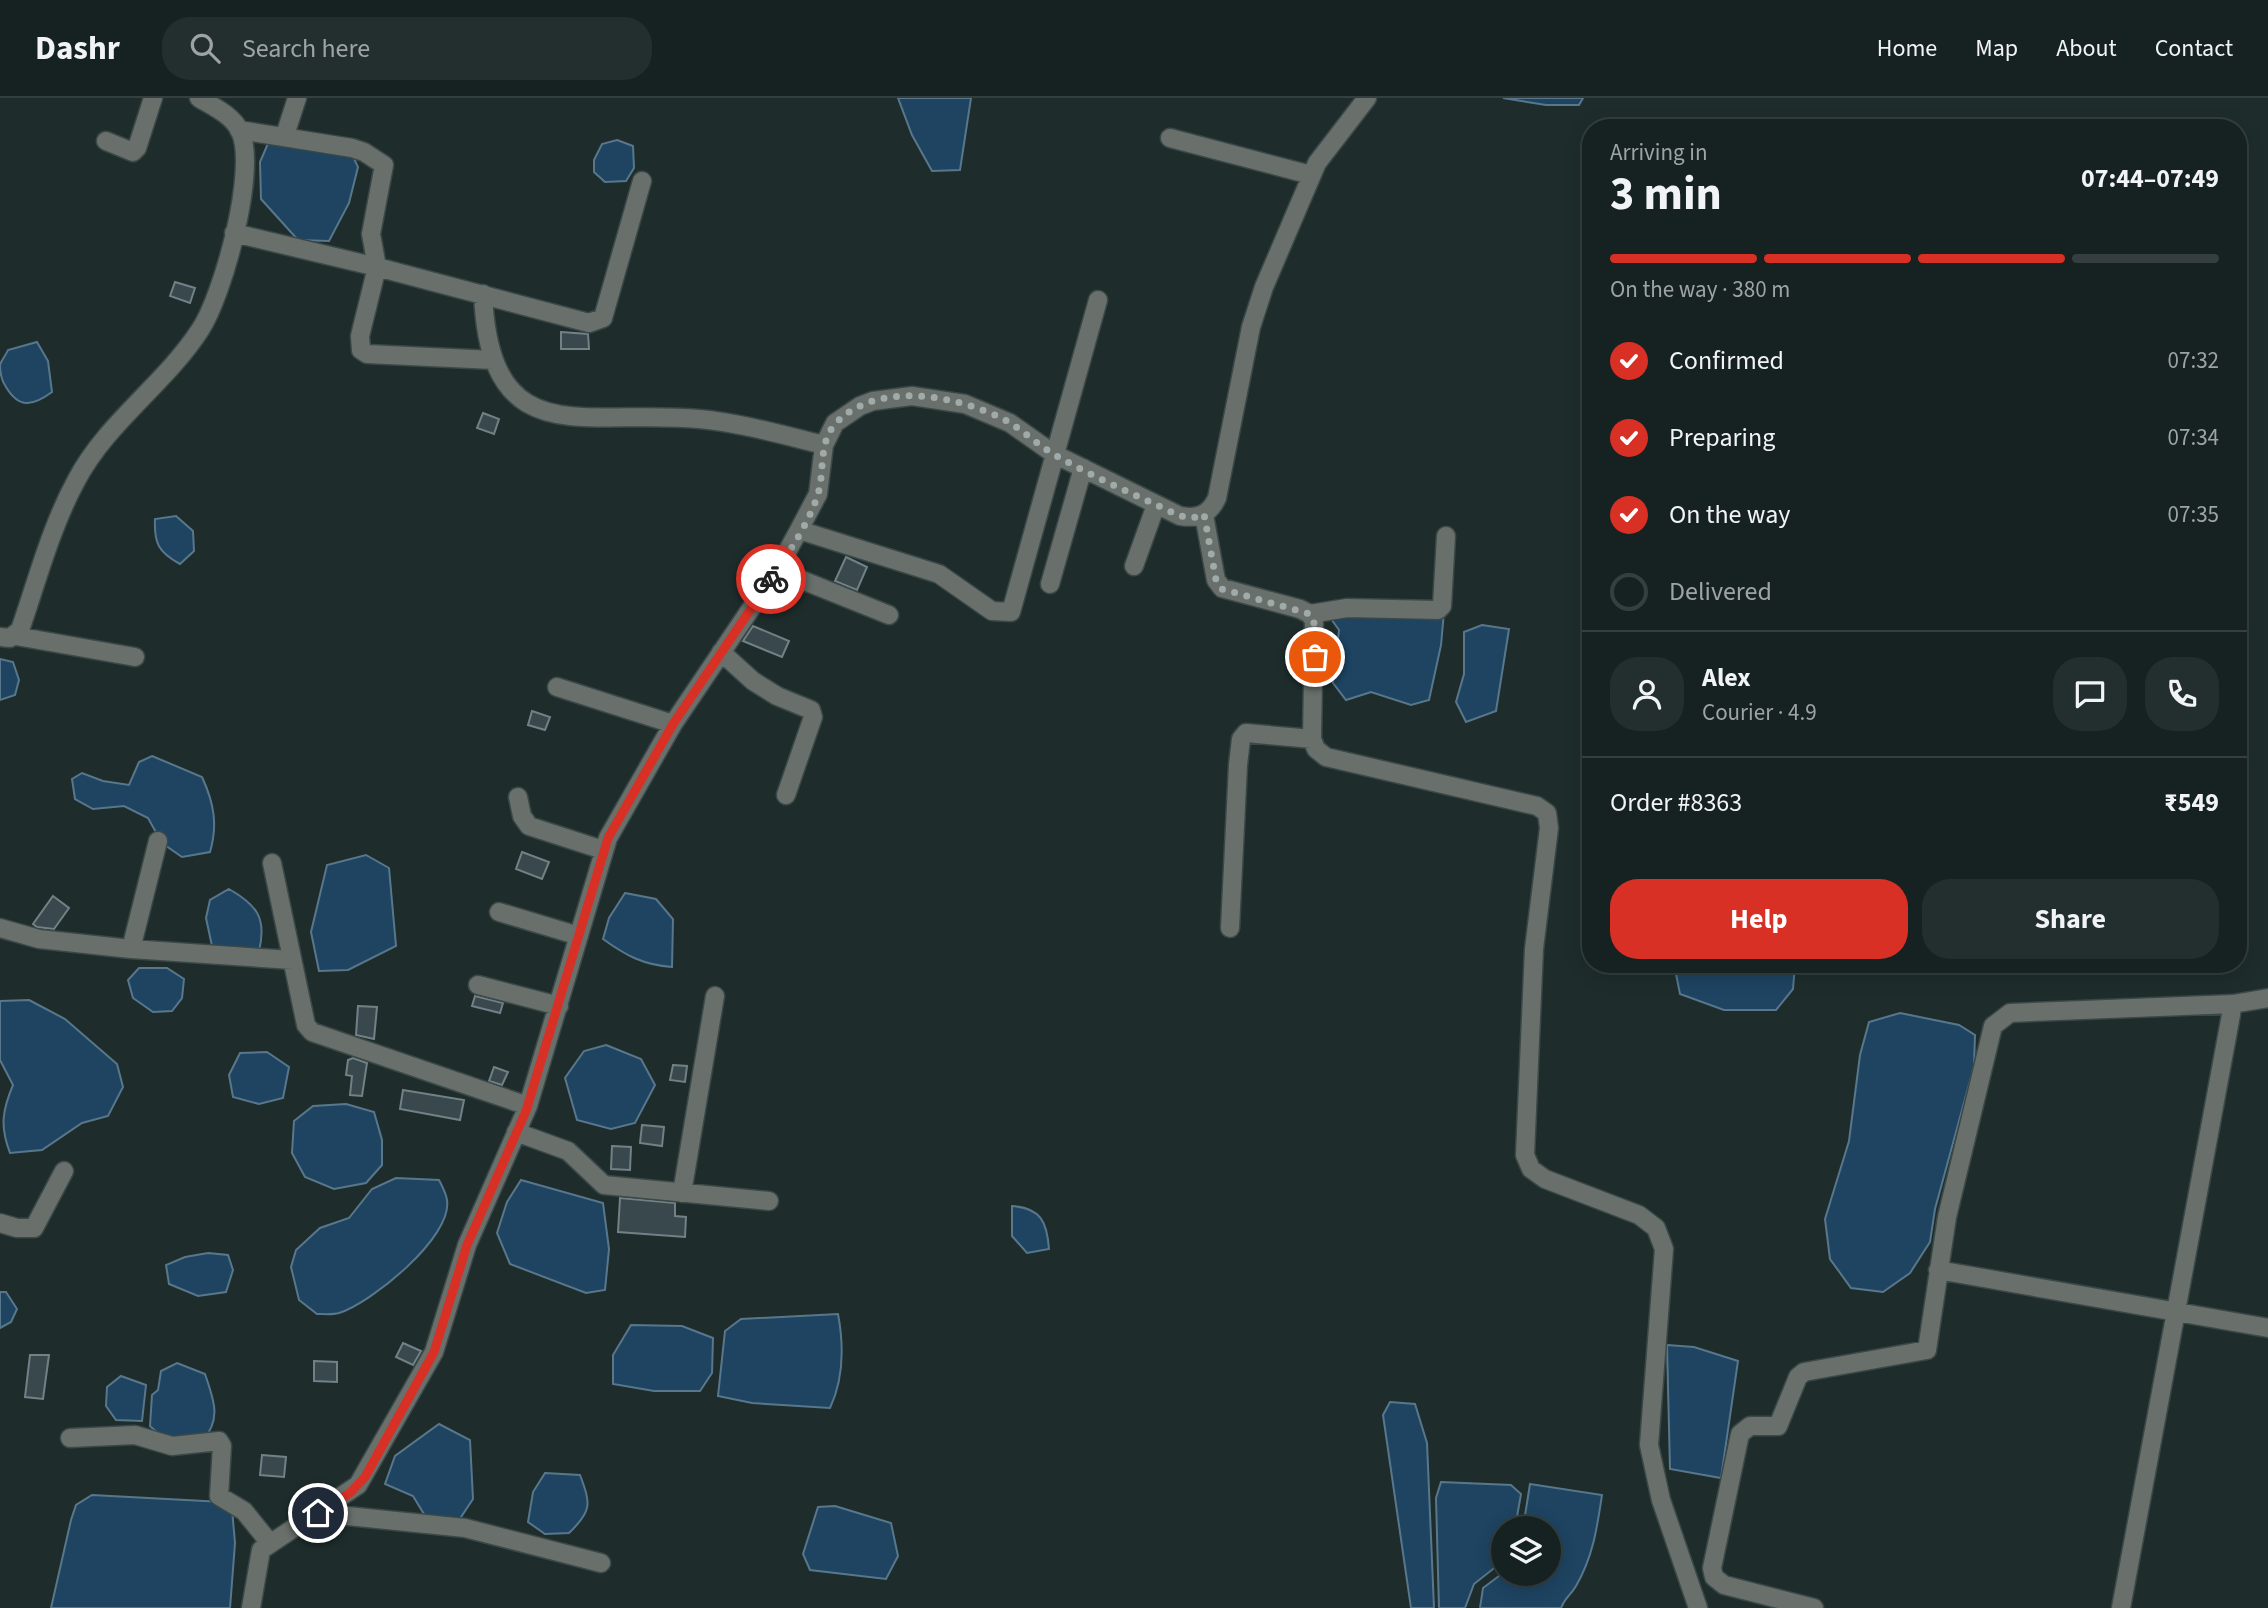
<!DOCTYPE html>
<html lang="en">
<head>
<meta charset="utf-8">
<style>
  :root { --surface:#162221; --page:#232f2e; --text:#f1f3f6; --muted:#9ea4a5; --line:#353f3f; --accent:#d93025 }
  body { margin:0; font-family:"Source Sans 3",sans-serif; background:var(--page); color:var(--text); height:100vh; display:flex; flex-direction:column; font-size:26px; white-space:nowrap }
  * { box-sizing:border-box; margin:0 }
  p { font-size:23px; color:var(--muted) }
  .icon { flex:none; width:38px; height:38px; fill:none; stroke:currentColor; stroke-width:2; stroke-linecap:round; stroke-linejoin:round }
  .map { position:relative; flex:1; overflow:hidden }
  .drawer { position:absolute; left:1582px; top:21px; width:665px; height:854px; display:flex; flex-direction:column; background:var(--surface); border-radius:28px; box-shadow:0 4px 18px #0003,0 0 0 2px var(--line) }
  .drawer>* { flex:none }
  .controls { position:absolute; left:1491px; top:1418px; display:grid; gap:14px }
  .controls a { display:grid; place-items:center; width:70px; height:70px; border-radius:50%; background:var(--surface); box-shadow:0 4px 18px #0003,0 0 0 2px var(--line); font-size:35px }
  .pin { position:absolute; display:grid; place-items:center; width:60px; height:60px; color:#fff; margin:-30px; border:4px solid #fff; border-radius:50%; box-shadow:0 2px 7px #0007 }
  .courier { position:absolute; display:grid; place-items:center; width:70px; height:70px; margin:-35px; border:5px solid #d93025; border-radius:50%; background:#fff; color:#222; box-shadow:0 2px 9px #0007 }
  .summary em { font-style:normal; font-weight:700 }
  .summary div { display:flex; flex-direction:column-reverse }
  .summary { display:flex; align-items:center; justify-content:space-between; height:119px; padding:0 28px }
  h1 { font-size:46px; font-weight:700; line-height:52px }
  .bar { display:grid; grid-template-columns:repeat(4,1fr); gap:10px 7px; align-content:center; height:84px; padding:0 28px }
  .bar i { height:9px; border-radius:5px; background:var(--line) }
  .bar .current { background:var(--accent) }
  .bar p { grid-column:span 4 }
  .line { display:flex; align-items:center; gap:18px; padding:0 28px; border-top:2px solid var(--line) }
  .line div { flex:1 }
  .round { display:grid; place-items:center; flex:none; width:74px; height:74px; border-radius:28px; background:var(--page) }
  ol { padding:0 28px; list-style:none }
  li { display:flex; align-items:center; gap:21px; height:77px }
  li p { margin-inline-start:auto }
  li .icon { padding:7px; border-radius:50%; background:var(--accent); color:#fff; stroke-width:4 }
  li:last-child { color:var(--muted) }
  li i { width:38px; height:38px; border:4px solid var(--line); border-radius:50% }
  .primary-button { display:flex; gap:14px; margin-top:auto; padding:14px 28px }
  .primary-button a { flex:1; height:80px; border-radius:28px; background:var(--accent); color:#fff; font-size:28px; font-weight:700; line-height:80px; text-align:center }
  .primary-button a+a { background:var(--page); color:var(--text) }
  header { display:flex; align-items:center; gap:42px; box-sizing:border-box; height:98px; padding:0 35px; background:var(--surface); border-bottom:2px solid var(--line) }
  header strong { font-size:33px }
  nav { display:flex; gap:38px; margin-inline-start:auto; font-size:24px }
  .search { width:490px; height:63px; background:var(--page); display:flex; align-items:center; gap:18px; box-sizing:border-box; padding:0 24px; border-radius:28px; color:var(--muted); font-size:26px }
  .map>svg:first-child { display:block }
</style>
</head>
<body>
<header>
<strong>Dashr</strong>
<div class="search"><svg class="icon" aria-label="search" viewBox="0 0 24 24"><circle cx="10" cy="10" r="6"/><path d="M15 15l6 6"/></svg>Search here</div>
<nav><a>Home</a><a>Map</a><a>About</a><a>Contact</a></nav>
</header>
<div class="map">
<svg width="2268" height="1510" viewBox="0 0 2268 1510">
  <rect width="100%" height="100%" fill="#1e2d2c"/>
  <path fill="#1e4462" stroke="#59778b" stroke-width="2" d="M898,0H971L960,72L932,73L912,37Z
    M1503,0H1583L1579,7H1546Z
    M617,42L633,48L634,70L626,83L605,84L594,74V62L602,46Z
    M269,43L346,44L358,69L349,105L329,143L298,142L261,101L260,64Z
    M37,244L48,263L52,294C33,308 19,311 6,289C1,282 0,276 0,267C1,263 6,257 8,252Z
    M176,418L193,433L194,453L180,466C158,454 154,445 155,421Z
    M1444,514L1441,547L1429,602L1411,607L1371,594L1346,602L1333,585L1339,532L1329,518Z
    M1482,527L1509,531L1496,613L1466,624L1456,604L1464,576V534Z
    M0,561L13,564L19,582L15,597L0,602Z
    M152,658L202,679C214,705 218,727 210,754L182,759L162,745L148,720L124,708L93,711L75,701L72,681L82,675L103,683L129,687L139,664Z
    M366,757L389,770L396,848L348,872L319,873L311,834L327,767Z
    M229,791C257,807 267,820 259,853L212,848L206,820L210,802Z
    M625,795L656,801L673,821L672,869C643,867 625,857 603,841L609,820Z
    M1674,866H1795L1793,891L1776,912H1724L1680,896Z
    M139,870H167L184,881L182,900L172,913L153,914L133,900L128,882Z
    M29,902L65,921L117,966L123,989L108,1018L82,1025L42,1052L10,1055C0,1029 2,1013 13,987L0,962V903Z
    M1900,915L1959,927L1975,937L1974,968L1935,1111L1930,1144L1910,1175L1883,1194L1851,1190L1830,1161L1825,1121L1849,1043L1860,957L1869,924Z
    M606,947L641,961L655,987L635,1025L611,1031L577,1022L565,980L584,953Z
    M267,954L289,969L283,1000L259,1006L233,999L229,977L240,955Z
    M346,1006L374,1014L382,1042V1067L366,1085L334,1091L305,1079L292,1055L294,1023L313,1008Z
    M396,1080L439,1082C442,1088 446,1095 447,1102C453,1139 371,1205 339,1215C332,1217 324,1216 317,1216L299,1202L291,1169L296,1152L320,1130L349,1120L372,1091Z
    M521,1082L603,1105L609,1151L605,1192L586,1195L510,1166L497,1135L507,1104Z
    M1012,1108C1041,1110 1047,1124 1049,1151L1027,1155L1012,1138Z
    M208,1155L228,1157L233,1172L226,1194L198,1198L169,1186L166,1167L185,1159Z
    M0,1194H6L17,1211L11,1224L0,1230Z
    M838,1216C844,1248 844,1280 830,1310L752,1305L718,1298L725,1233L741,1221Z
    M631,1227L682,1228L713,1240L712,1275L700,1293H654L613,1286V1257Z
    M1667,1247L1694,1249L1738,1263L1721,1380L1670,1371Z
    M177,1265L205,1276C214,1303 222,1320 202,1344L171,1347L150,1328L152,1297L158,1292L161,1273Z
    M121,1278L146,1287L142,1323L116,1322L106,1308L107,1289Z
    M1390,1304L1415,1306L1427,1345L1434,1510H1411L1383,1317Z
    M439,1326L470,1342L473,1401L459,1422L430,1426L413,1398L385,1386L395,1358Z
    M545,1375L580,1377C591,1406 592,1413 569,1435L545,1436L528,1424L533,1394Z
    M1441,1384L1511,1387L1521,1396L1515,1430H1503V1463L1474,1486L1465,1510H1439L1436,1400Z
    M1530,1386L1602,1397C1597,1430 1593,1459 1576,1488C1571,1497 1565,1499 1561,1510H1480L1483,1490L1503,1475H1549V1430H1523Z
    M92,1397L223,1404L232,1411L235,1445L230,1510H51L71,1422L76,1407Z
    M835,1408L891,1425L898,1458L886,1481L810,1472L803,1456L818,1409Z"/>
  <path fill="#39484c" stroke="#718186" stroke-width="2" d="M175,184L195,190L190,205L170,198Z
    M561,234L588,236L589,251H561Z
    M483,315L499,321L494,336L477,330Z
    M846,459L867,469L857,492L835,483Z
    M753,528L789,543L782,559L743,543Z
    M532,613L550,619L545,632L528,627Z
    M522,754L549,764L542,781L516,771Z
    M53,798L69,810L54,831L37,829L33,826Z
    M475,898L503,905L500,915L472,908Z
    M358,908L377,909L374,941L356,937Z
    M353,960L367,965L362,998L350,997L352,978L346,977L348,962Z
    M673,967L687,968L685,984L670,982Z
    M494,969L508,974L502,987L489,983Z
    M403,992L464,1002L460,1022L400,1011Z
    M642,1027L664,1029L662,1048L640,1045Z
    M612,1048L631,1049L630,1072L611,1071Z
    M620,1100L675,1105V1118L686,1119L685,1139L618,1134Z
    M403,1245L421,1253L413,1267L396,1259Z
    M30,1257H49L43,1301L25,1299Z
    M314,1263L337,1264V1284L314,1283Z
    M262,1357L286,1359L284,1379L260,1377Z"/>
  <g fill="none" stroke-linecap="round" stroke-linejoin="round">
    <g stroke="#3a4847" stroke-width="21">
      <path id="minor" d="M239,32L352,50L364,54L384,67L371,136L377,169L360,238L361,252L367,256L493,262
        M285,37L297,0
        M1170,40L1311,77
        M106,43L133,54L137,50L153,0
        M234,135L377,169L589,225L603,220L642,83
        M483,196C490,357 585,310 699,321C741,325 783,337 824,347
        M1204,417L1216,482L1222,490L1300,511L1310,516L1314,523L1312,641
        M799,432L939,476L992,513L1011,514L1098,202
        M1134,468L1156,407
        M777,472L889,517
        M1050,486L1083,370
        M1310,516L1347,510L1438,512L1442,508L1446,438
        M16,538L135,559
        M0,539L10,540L20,532C37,483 51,429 76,383C106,325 165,286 200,232C223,198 258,70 240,33C232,17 214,9 199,0
        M721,554L753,583L777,598L811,612L813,619L786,697
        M557,589L673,626
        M518,699L522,718L529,728L603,752
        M272,765L306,927L312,934L528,1008
        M499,814L579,838
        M0,830L39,841L131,851L292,862
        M1230,830L1238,667L1241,641L1246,635L1312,641L1316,651L1326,659L1537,708L1547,715L1549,730L1534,851L1525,1057L1531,1071L1545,1081L1639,1117L1656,1130L1664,1151L1649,1347L1661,1402L1698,1510
        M131,851L158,743
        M478,887L559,908
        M516,1034L568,1053L604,1087L769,1103
        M682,1095L715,898
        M0,1125L17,1130H34L64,1073
        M1938,1172L2268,1230
        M70,1340L135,1337L172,1348L219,1343L222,1348L219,1398L244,1413L269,1444
        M318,1415L465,1430L601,1465
        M251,1510L261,1452L358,1387L434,1254L467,1147L528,1008L608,740L673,626L777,472L799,432L818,396L824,347L835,325L860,308L873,303L912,298L965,306L1010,325L1054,356L1180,418C1198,421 1209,417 1217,400L1251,229L1264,189L1317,65L1367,0
        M1814,1510L1724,1487L1714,1479L1712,1470L1740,1336L1750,1328H1778L1798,1279L1804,1274L1927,1252L1947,1119L1993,928L2010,915L2233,906L2268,900
        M2121,1510L2233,906"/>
    </g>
    <use href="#minor" stroke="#696f6b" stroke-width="18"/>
  </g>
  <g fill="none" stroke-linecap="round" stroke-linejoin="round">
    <path stroke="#9faaa9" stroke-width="7" stroke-dasharray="0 12.6" d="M771,481C788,456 809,425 818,396C825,373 818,344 836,325C879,281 959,298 1007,323C1024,333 1038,347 1055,357C1095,380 1138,398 1180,418L1193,420L1204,416L1216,482L1222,491L1310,516L1317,532L1315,559"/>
    <path stroke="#d93025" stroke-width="9" d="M318,1415L350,1395L365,1379L434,1254L467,1147L526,1013L608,740L673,626L771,481"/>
  </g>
</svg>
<div class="controls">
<a><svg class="icon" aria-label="layers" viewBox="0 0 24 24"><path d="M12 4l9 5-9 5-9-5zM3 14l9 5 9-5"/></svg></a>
</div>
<div class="pin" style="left:1315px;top:559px;background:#ea580c"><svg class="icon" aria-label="bag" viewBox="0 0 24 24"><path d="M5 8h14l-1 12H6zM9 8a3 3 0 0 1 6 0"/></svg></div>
<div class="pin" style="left:318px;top:1415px;background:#1f2937"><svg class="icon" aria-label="home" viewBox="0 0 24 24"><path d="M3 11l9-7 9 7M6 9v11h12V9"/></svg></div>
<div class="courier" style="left:771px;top:481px"><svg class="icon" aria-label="bike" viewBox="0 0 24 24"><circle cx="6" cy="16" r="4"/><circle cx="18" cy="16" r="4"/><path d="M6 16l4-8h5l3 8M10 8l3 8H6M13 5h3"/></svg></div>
<section class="drawer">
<div class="summary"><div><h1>3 min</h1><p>Arriving in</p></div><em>07:44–07:49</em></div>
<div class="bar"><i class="current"></i><i class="current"></i><i class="current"></i><i></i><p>On the way · 380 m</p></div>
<ol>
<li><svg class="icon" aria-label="check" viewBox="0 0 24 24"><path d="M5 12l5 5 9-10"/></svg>Confirmed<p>07:32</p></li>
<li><svg class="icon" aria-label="check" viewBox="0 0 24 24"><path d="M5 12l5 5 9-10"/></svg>Preparing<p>07:34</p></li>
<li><svg class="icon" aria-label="check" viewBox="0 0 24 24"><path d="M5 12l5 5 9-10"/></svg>On the way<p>07:35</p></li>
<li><i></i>Delivered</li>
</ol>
<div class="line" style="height:126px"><a class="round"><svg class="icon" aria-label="person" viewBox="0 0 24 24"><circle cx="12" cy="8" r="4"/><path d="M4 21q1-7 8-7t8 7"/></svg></a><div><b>Alex</b><p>Courier · 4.9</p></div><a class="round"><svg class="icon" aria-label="chat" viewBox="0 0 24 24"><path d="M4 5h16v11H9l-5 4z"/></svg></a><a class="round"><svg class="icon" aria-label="phone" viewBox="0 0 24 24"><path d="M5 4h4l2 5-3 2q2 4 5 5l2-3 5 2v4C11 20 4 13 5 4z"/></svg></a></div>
<div class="line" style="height:91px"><div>Order #8363</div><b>₹549</b></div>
<div class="primary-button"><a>Help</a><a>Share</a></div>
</section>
</div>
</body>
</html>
